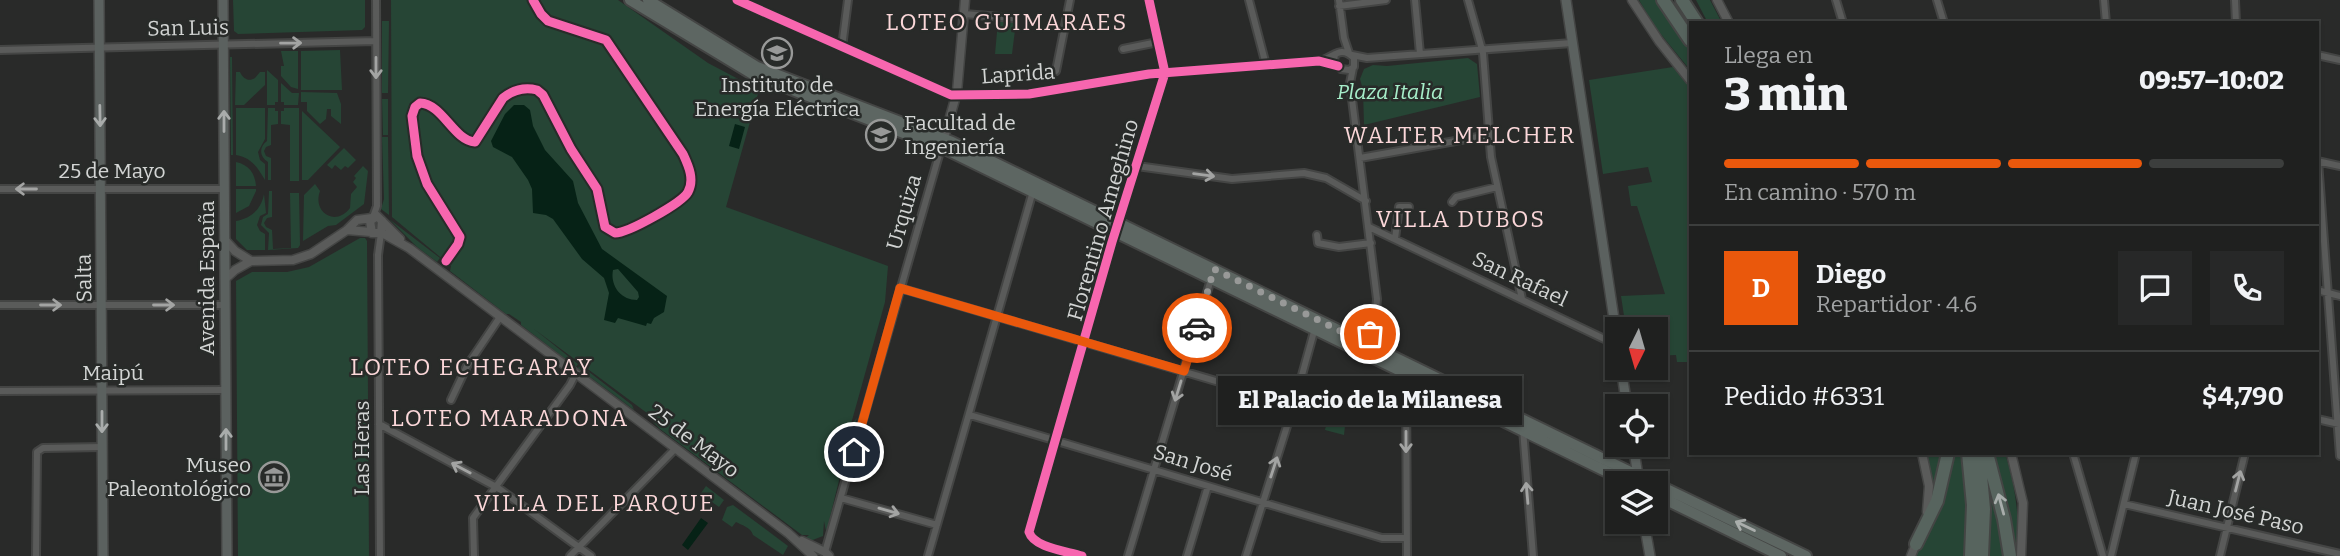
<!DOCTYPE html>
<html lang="es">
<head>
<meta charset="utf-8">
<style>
  :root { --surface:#1f201f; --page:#272828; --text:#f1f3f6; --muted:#a1a3a4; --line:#3c3e3d; --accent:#ea580c }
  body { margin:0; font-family:Bitter,serif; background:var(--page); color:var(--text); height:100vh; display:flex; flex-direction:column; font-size:26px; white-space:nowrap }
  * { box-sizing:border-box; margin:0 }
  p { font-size:23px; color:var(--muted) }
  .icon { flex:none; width:38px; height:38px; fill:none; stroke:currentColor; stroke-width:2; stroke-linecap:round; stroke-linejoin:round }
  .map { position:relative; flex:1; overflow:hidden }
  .side { position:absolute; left:1689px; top:21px; width:630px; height:434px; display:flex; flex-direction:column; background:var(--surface); border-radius:0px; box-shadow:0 2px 5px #0004,0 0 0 2px var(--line) }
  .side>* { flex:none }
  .needle { width:46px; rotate:185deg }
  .fabs { position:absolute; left:1605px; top:317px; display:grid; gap:14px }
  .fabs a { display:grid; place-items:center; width:63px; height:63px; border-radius:0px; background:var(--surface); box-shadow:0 2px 5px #0004,0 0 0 2px var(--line); font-size:35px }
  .pin { position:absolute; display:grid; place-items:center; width:60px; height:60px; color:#fff; margin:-30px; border:4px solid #fff; border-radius:50%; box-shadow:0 2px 7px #0007 }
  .courier { position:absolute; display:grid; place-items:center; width:70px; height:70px; margin:-35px; border:5px solid #ea580c; border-radius:50%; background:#fff; color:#222; box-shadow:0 2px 9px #0007 }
  .bubble { position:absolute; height:49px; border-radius:0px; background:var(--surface); box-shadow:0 2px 5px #0004,0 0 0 2px var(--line); font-size:23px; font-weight:800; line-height:49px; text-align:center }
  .head em { font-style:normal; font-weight:800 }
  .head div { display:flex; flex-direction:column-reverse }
  .head { display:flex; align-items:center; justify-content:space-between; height:119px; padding:0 35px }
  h1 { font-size:46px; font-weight:800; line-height:52px }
  .bar { display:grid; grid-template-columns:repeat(4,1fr); gap:10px 7px; align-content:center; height:84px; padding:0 35px }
  .bar i { height:9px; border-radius:5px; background:var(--line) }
  .bar .current { background:var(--accent) }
  .bar p { grid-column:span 4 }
  .line { display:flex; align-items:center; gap:18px; padding:0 35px; border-top:2px solid var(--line) }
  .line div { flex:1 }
  .round { display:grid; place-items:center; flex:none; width:74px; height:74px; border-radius:0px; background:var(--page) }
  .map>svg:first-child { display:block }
</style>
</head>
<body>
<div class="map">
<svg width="2340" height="556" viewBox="0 0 2340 556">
  <rect width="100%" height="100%" fill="#292a29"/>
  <path fill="#264535" d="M233,0H365V27L362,30L238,34L234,31Z
    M391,0H618L708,63L759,90L726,207L888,266L885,302L851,424L857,418L848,444L828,525L826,531L824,521L823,536L810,541L805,538L809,535H802L660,429L653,422L655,419L534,329L578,364L576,367L521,325V322L509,314H506L450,271L451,266L392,217Z
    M1639,0H1657L1690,49V70L1655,27Z
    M1696,0H1710L1722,23H1708Z
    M382,21H389L388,93H382Z
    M998,21L1016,22L1012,54H995Z
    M340,50L342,90H301V51Z
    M281,51H298V89L291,87L281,76V66H284Z
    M230,57H232L233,155H231Z
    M1468,58L1477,64L1480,97L1364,125L1363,90L1360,79L1364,69L1373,65L1387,66Z
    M1673,67L1690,88V362H1677L1676,355L1656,356V329H1626L1621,296L1665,294L1637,206H1631L1628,186L1652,182L1648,167L1603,174L1589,80Z
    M267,70L278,80V102H275V105H267Z
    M236,72H240C243,79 249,82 255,78L260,72H265V85L244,105H235Z
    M281,83L292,93H299L298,105H284V102H281Z
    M301,92L337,93L341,104V124L331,116V109H327L326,119L320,124L307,111V102H301Z
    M382,99H388V135H383Z
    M236,108H265V139L258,152L260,160L265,164V180C258,169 253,158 236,155Z
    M268,108H275V111H278V124L271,125V145L266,147L264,151L266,156L271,158V180H268V162C259,156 259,147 267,141Z
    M284,108H299V181H290V125L281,124V111H284Z
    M302,111L340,147L308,180H302Z
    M382,137H388L389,215L381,209L384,199Z
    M344,148L356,160L348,168L345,166L341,170L335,165L332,169L327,165Z
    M236,162C249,165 255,173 256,186H236Z
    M363,166L368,171L364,204L336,225L328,226L303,241L304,195L315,184L320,191C312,213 336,227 350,208L351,194L357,187L353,182L356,178L354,176Z
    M236,189H256V191L249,206L236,213Z
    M269,191H272V217L267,218L264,223L266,227L272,230L273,249L291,248L290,193H299L300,245L298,248L268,250L269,233L261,225L263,217L268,214Z
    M264,194L266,213L260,216L257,225L260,231L265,234V250H247L236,239V221C251,218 261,210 264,194Z
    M389,219L440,258L437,262L417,247Z
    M360,238H365L367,241L369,556H238L236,281L252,272H287L309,267Z
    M580,365L632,405L634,410L578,368Z
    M1300,404L1346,417L1344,435L1325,430L1327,421L1298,413Z
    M1927,453H1944L1933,504V488Z
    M1950,453H1962L1966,502L1964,556H1916L1939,503Z
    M1992,453H2005C2016,488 2020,519 2017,556H2014Z
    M1987,463L2008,556H1988L1990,505Z
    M706,486L724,500L719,507L706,498L700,505L701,493Z
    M733,505L788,546L783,555L753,535C751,527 741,525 736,522L732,527L722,520L727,507Z"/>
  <path fill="#062216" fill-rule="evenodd" d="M524,105L530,110L533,126L545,150L573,181L578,203L602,249L667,296L664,312L654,318L651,324L647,323L646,326L618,318L615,323L604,320L609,293L604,278L582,259L553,219L546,215L533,213L532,189L528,180L512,157L493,147L491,141L505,114L514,105ZM618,269L638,292L639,297L637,300C620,300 610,285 613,270Z
    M735,124L745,127L739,149L729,146Z
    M701,518L708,523L688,550L682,545Z"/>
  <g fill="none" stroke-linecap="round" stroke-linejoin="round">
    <g stroke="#444544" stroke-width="10">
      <path id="minor" d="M737,0L951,95L1029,94L1149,74L1319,61L1338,66
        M1249,0L1266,65
        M1339,0L1344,38L1349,53
        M1415,0L1420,54
        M1468,0L1483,53L1491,157L1522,299
        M1836,0L1843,23
        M1937,0L1944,23
        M2104,0L2106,23
        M2235,0L2236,23
        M1339,6L1386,0
        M964,14L1014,18
        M842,47L848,0
        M1123,49L1158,42
        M0,50L376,41
        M1352,55L1367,58L1572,43
        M2317,55L2340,60
        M1321,61C1335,56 1341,45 1354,58V67L1349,70L1341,69L1334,61L1335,54
        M1353,68L1350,83L1377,299L1375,320L1367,343
        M1056,71L1070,0
        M1360,158L1489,135
        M2317,161L2340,166
        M2318,161L2340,456
        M1137,166L1232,179L1304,173L1326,178L1366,201
        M0,189H224
        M1452,202L1456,197L1497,187
        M373,217L377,206L376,0
        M1369,227L1617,345
        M1317,235L1318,243L1339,247L1371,243
        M1395,239L1399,207H1409
        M446,261L458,244L460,237L427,184L417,156L412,116L415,107L420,103C443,104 453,140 475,142L503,98C513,90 525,87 537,90L543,95L571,149L597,189L605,227L615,233C628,233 682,203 688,192C695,179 688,165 683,154L606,40L548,21L541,14L533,0
        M900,288L1294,404
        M2317,290L2340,296
        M0,305H225
        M1406,372L1407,556
        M0,391L226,390
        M451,400L467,366L500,317
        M970,415L1382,538H1407
        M2317,419L2339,424
        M379,424L498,488L591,556
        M1523,429L1533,556
        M2073,453L2103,556
        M841,498L937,525
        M2124,504L2340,554
        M825,552L941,148
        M36,556L37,452L43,448L103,447
        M380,556L378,255L381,233
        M474,556L473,518L570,385L576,373
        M570,556L675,449
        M928,556L1033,191
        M1082,556C1067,551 1034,548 1029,532L1112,242L1165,73L1149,0
        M1128,556L1212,276
        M1187,556L1208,486
        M1246,556L1294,404L1315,328
        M2111,556L2136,453
        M2220,556L2245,453"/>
    </g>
    <g stroke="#444544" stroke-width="11">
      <path id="tertiary" d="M1632,0L1659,41L1690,80
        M1717,0L1729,23
        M943,142L957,92L965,0
        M382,221L381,233H372L370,221L377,216L400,239
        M347,230L371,232
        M382,233L409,248L788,533L813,556
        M225,240L235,251L251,261
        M225,279L235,270L251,261L293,260L311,254L347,230L357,220L372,218
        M1922,453L1929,486L1927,512
        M2011,453L2023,503L2021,556
        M802,541L825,552L829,556
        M1911,556L1917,541"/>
    </g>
    <g stroke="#444544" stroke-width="12">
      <path id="secondary" d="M99,0L103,556
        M223,0L227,556
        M1566,0L1617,339
        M1621,368L1627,406
        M1633,444L1639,483
        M1644,522L1650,556"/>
    </g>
    <g stroke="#444544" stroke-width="14">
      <path id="primary" d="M630,0L754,75L945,149L1630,483
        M648,0L757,67L952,142L1653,483
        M1656,484L1806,556
        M1656,495L1781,556"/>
    </g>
    <g stroke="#444544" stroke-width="16">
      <path id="motorway" d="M1663,0L1690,40
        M1682,0L1697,23
        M1968,453L1973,505L1971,556
        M1979,453L1984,509L1982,556
        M1987,453L2004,519L2010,556
        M1916,544L1937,501L1948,453"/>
    </g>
    <use href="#minor" stroke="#5a5b5a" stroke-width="6"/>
    <use href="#tertiary" stroke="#5a5b5a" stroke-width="8"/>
    <use href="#secondary" stroke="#5b615f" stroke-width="9"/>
    <use href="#primary" stroke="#5d6662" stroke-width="10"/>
    <use href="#motorway" stroke="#57645e" stroke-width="12"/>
    <g stroke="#282b29" stroke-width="13">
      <path id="cycleway" d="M737,0L951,95L1029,94L1149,74L1319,61L1338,66
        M446,261L458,244L460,237L427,184L417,156L412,116L415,107L420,103C443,104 453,140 475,142L503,98C513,90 525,87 537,90L543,95L571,149L597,189L605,227L615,233C628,233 682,203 688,192C695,179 688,165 683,154L606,40L548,21L541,14L533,0
        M1082,556C1067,551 1034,548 1029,532L1112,242L1165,73L1149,0"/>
    </g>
    <use href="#cycleway" stroke="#f766af" stroke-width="9"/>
  </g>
  <defs><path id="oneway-shaft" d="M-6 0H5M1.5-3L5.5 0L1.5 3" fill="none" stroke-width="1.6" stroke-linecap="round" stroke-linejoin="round" transform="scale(1.75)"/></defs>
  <g stroke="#a3a4a3">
    <use href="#oneway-shaft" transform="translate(291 43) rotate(-1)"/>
    <use href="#oneway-shaft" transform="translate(376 68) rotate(90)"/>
    <use href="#oneway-shaft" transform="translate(1204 175) rotate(7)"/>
    <use href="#oneway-shaft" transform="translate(26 189) rotate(-180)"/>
    <use href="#oneway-shaft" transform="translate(51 305)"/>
    <use href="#oneway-shaft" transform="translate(164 305)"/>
    <use href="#oneway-shaft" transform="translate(1178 391) rotate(107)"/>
    <use href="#oneway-shaft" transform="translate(1406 442) rotate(90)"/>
    <use href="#oneway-shaft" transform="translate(1274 467) rotate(-72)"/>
    <use href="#oneway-shaft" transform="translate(461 468) rotate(-152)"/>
    <use href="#oneway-shaft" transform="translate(2238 481) rotate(-76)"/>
    <use href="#oneway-shaft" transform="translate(1527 493) rotate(-95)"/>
    <use href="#oneway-shaft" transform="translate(889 511) rotate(16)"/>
  </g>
  <g stroke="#a9acab">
    <use href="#oneway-shaft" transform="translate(100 116) rotate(89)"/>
    <use href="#oneway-shaft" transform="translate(224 121) rotate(-90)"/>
    <use href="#oneway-shaft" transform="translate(102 422) rotate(90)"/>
    <use href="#oneway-shaft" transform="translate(226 439) rotate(-90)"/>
  </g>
  <use stroke="#a8adab" href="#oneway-shaft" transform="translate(2001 504) rotate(-105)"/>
  <use stroke="#aaaeac" href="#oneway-shaft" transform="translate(1745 526) rotate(-154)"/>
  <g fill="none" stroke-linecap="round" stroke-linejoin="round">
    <path stroke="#989998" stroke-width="7" stroke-dasharray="0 12.6" d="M1197,328L1214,269L1367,344L1370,334"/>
    <path stroke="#ea580c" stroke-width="9" d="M854,452L900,288L1184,371L1197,328"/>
  </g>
  <defs>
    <g id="university-ring" transform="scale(1.575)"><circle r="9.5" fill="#282b29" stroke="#989998" stroke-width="1.5"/><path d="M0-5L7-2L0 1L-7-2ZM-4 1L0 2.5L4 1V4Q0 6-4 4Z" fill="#989998"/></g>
    <g id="museum-ring" transform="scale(1.575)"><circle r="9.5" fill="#282b29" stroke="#989998" stroke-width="1.5"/><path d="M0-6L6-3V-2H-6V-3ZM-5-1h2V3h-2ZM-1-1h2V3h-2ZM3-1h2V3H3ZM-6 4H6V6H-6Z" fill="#989998"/></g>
  </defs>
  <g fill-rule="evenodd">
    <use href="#university-ring" x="777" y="53"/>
    <use href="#university-ring" x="881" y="135"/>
    <use href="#museum-ring" x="274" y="477"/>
  </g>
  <g text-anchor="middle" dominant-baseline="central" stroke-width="5" stroke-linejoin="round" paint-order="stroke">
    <g font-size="21" fill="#d3d5d4" stroke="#282b29">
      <text transform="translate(188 28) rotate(-1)">San Luis</text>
      <text transform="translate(1018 74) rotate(-4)">Laprida</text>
      <text x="112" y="171">25 de Mayo</text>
      <text transform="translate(904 212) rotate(-74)">Urquiza</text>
      <text transform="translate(1103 220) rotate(-74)">Florentino Ameghino</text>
      <text transform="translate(84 278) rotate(-91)">Salta</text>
      <text transform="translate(207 278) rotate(-90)">Avenida España</text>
      <text transform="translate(1520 279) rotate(25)">San Rafael</text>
      <text x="113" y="373">Maipú</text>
      <text transform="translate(694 441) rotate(37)">25 de Mayo</text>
      <text transform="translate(362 448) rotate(-90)">Las Heras</text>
      <text transform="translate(1193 463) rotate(17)">San José</text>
      <text transform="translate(2236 512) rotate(13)">Juan José Paso</text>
    </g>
    <g font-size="21" fill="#d3d5d4" stroke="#282b29">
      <text x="777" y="85">Instituto de<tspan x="777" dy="24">Energía Eléctrica</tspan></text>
      <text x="904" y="123" text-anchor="start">Facultad de<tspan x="904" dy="24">Ingeniería</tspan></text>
      <text x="251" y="465" text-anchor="end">Museo<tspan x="251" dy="24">Paleontológico</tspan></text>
    </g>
    <g font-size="21" font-style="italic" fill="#a7eeca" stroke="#282b29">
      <text x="1390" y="92">Plaza Italia</text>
    </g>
    <g font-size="23" letter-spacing="2" fill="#fbd7d9" stroke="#282b29">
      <text x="1007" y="22">LOTEO GUIMARAES</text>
      <text x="1460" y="135">WALTER MELCHER</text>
      <text x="1461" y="219">VILLA DUBOS</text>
      <text x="472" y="367">LOTEO ECHEGARAY</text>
      <text x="510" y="418">LOTEO MARADONA</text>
      <text x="595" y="503">VILLA DEL PARQUE</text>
    </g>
  </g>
</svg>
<div class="fabs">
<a><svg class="needle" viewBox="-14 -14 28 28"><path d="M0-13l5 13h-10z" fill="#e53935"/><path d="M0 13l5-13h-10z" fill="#a1a3a4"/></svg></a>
<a><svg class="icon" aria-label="locate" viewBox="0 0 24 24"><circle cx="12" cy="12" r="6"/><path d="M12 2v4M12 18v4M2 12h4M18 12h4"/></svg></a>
<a><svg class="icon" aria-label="layers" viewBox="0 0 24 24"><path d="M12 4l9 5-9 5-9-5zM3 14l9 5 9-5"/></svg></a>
</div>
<div class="pin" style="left:1370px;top:334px;background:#ea580c"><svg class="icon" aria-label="bag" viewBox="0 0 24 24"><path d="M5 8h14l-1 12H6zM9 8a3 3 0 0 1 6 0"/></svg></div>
<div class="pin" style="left:854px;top:452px;background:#1f2937"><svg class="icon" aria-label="home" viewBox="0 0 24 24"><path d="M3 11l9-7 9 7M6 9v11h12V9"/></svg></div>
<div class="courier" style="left:1197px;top:328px"><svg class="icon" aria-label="car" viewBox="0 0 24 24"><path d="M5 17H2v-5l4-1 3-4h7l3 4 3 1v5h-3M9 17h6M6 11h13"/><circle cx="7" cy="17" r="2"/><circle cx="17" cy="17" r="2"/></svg></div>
<div class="bubble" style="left:1218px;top:376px;width:304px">El Palacio de la Milanesa</div>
<section class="side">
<div class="head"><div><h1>3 min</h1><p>Llega en</p></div><em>09:57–10:02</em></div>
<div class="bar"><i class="current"></i><i class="current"></i><i class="current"></i><i></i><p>En camino · 570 m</p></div>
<div class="line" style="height:126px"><b class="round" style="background:var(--accent);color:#fff">D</b><div><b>Diego</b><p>Repartidor · 4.6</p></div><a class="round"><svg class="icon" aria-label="chat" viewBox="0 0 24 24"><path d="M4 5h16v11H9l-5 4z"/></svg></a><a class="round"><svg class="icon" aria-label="phone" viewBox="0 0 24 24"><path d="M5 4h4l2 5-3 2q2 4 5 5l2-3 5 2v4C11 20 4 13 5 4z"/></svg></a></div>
<div class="line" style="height:91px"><div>Pedido #6331</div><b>$4,790</b></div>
</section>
</div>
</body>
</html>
